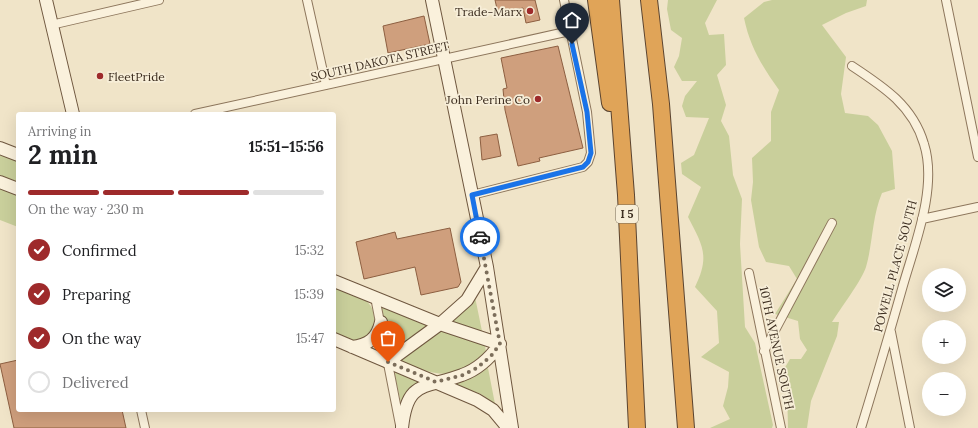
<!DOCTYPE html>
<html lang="en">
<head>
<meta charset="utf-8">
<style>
  :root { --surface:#fff; --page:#f6f6f6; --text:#202124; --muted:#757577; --line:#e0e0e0; --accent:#9e2a2b }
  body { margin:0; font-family:Lora,serif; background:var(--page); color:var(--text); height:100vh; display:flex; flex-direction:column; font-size:15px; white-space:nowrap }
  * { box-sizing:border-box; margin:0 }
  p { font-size:13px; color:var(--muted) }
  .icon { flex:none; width:22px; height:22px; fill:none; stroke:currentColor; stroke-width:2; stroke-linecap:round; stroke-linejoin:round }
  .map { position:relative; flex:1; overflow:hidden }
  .drawer { position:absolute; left:16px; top:112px; width:320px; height:300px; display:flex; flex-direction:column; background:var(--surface); border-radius:4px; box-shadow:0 4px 16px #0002 }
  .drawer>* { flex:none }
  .fabs { position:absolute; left:922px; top:268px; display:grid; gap:8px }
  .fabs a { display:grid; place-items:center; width:44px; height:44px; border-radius:50%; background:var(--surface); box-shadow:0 4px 16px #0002; font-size:20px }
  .pin { position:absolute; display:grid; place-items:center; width:34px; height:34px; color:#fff; margin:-41px -17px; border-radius:50% 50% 50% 0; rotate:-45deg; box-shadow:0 0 4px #0007 }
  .pin .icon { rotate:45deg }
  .courier { position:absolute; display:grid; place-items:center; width:40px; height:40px; margin:-20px; border:3px solid #1a73e8; border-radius:50%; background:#fff; color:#222; box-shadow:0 1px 5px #0007 }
  .headline em { font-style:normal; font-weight:700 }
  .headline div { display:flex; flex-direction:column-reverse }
  .headline { display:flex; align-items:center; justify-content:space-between; height:68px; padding:0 12px }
  h1 { font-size:26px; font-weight:700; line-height:30px }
  .bar { display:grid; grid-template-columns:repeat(4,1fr); gap:6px 4px; align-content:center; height:48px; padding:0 12px }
  .bar i { height:5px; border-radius:3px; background:var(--line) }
  .bar .current { background:var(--accent) }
  .bar p { grid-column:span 4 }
  ol { padding:0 12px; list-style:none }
  li { display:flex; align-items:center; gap:12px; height:44px }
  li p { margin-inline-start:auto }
  li .icon { padding:4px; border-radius:50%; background:var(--accent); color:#fff; stroke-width:4 }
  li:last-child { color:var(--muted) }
  li i { width:22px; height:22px; border:2px solid var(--line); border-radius:50% }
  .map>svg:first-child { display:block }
</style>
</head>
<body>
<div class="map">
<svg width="978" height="428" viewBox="0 0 978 428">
  <rect width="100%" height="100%" fill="#f0e4c8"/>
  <path fill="#c9cf9b" d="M668,0H717L705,23L709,35L724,34L726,65L717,75L726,105L721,121L729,136L733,175L742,199L740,244L745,327L755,343L773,425L772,428H710L730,419L723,406L728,387L729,372L701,357L719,343L717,311L695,287C710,256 703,246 688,217L701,187L682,174L681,163L694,155L709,118L686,117L682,106L685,96L697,81H682L674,67L679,56L682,38L671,30L667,9Z
    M772,0H867L866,6L846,13L822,25L846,57L841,94L845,113L868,116L878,125L892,151L895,189L882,193C872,216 873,243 866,267C862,280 840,309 832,322H839L837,336L811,401L807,428H788L787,386L783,371L790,359H801L807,350L800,339L798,321L775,314L797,279L789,266L766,262L759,247L751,200L753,182L752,158L771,141V112L779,90C762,66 750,47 744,18L764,2Z
    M0,155L18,161V182L0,175Z
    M0,187L18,194V227L0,220Z
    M334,287C344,291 364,295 370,305C379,317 373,342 355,341C348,340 341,337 334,335Z
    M475,297L483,336L445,323Z
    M381,305L430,324L391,353Z
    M439,330L485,345L486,353C481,357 477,363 472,366C448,382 420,370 397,360Z
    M488,368L495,404L481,394L451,384L472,378Z
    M394,372L422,382L409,391L401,403Z"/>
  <path fill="#cf9f7d" stroke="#8d5f41" d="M495,0H535L540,20L526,23L523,8L498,13Z
    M424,16L430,44L388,53L383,26Z
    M558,46L583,148L539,158L540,161L518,166L505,110L503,89L507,88L501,58Z
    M497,134L501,156L482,160L480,137Z
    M450,228L461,282L458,287L421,295L415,267L364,279L356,242L395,232L397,239Z
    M18,360V410H122L126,428H14L0,364Z"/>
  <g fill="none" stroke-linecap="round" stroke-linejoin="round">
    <g stroke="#8d765c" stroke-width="10">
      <path id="street" d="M307,0L326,85
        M946,0L978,157
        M51,25L159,0
        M852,66C884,87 913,106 924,144C938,188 914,246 902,289C889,335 875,382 861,428
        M195,114L570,31
        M472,195L583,167L588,162L591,153L587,112L564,0
        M922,219L978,207
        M749,273L781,428
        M375,297L400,425
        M891,332L910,428
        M764,351L832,223
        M141,410L145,428"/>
    </g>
    <g stroke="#6f573f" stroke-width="14">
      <path id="secondary" d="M46,0L73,114
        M432,0L487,267L512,428
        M0,148L18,155
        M0,182L18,189
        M334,281L440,324L500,344
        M334,339L477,400L493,410L508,428
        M352,347C368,345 377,339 381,322
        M388,362L440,324L467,300L487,267
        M402,428C407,379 425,389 462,375C479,369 490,358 500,344"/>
    </g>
    <g stroke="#5b4430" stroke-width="18">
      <path id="highway" d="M596,0L610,103
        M611,0L626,195L637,428
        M649,0L661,104L686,428"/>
    </g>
    <use href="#street" stroke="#faf1dc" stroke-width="8"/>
    <use href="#secondary" stroke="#faf1dc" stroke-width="12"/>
    <use href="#highway" stroke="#e0a458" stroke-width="16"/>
  </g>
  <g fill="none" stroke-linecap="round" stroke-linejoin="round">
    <path stroke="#7c6e5b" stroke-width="4" stroke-dasharray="0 7.2" d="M388,362L436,382L463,375L477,368L491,356L500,344L480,237"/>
    <path stroke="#1a73e8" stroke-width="5" d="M480,237L472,195L583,167L588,162L591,153L587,112L572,44"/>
  </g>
  <g fill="#9e2a2b" stroke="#f7eed8" stroke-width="1.5">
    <circle cx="530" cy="11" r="4"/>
    <circle cx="100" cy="76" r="4"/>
    <circle cx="538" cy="99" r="4"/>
  </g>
  <g text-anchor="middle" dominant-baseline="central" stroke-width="3.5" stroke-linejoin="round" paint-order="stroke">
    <rect fill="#f7eed8" stroke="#756857" stroke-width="1" x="616" y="205" width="22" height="18" rx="3"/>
    <g font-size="11" font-weight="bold" fill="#3d2e20">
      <text x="627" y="214">I 5</text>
    </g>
    <g font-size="12" fill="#3d2e20" stroke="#f7eed8" text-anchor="end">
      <text x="522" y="11">Trade-Marx</text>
      <text x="108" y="76" text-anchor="start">FleetPride</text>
      <text x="530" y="99">John Perine Co</text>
    </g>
    <g font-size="12" fill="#3d2e20" stroke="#f7eed8">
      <text transform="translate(380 61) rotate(-13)">SOUTH DAKOTA STREET</text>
      <text transform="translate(895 266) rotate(-75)">POWELL PLACE SOUTH</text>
      <text transform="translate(777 348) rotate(78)">10TH AVENUE SOUTH</text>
    </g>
  </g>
</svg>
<div class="fabs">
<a><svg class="icon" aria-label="layers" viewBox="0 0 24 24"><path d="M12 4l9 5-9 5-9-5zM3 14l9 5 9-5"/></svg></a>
<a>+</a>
<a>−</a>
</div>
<div class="pin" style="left:388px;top:362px;background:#ea580c"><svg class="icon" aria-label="bag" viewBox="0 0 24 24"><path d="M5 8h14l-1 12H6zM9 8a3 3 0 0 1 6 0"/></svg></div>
<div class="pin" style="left:572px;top:44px;background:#1f2937"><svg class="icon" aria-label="home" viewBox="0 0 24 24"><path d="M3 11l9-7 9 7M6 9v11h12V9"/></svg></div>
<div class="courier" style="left:480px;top:237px"><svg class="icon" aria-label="car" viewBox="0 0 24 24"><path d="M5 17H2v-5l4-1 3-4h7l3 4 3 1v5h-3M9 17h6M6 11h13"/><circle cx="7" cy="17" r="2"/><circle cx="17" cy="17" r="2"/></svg></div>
<section class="drawer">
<div class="headline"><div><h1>2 min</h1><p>Arriving in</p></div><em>15:51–15:56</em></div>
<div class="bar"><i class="current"></i><i class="current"></i><i class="current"></i><i></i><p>On the way · 230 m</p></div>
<ol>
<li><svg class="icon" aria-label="check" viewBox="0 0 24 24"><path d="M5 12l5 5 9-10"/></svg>Confirmed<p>15:32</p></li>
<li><svg class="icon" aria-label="check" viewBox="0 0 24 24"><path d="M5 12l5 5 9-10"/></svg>Preparing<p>15:39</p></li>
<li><svg class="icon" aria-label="check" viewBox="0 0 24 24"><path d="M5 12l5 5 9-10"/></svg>On the way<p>15:47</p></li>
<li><i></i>Delivered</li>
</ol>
</section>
</div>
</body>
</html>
